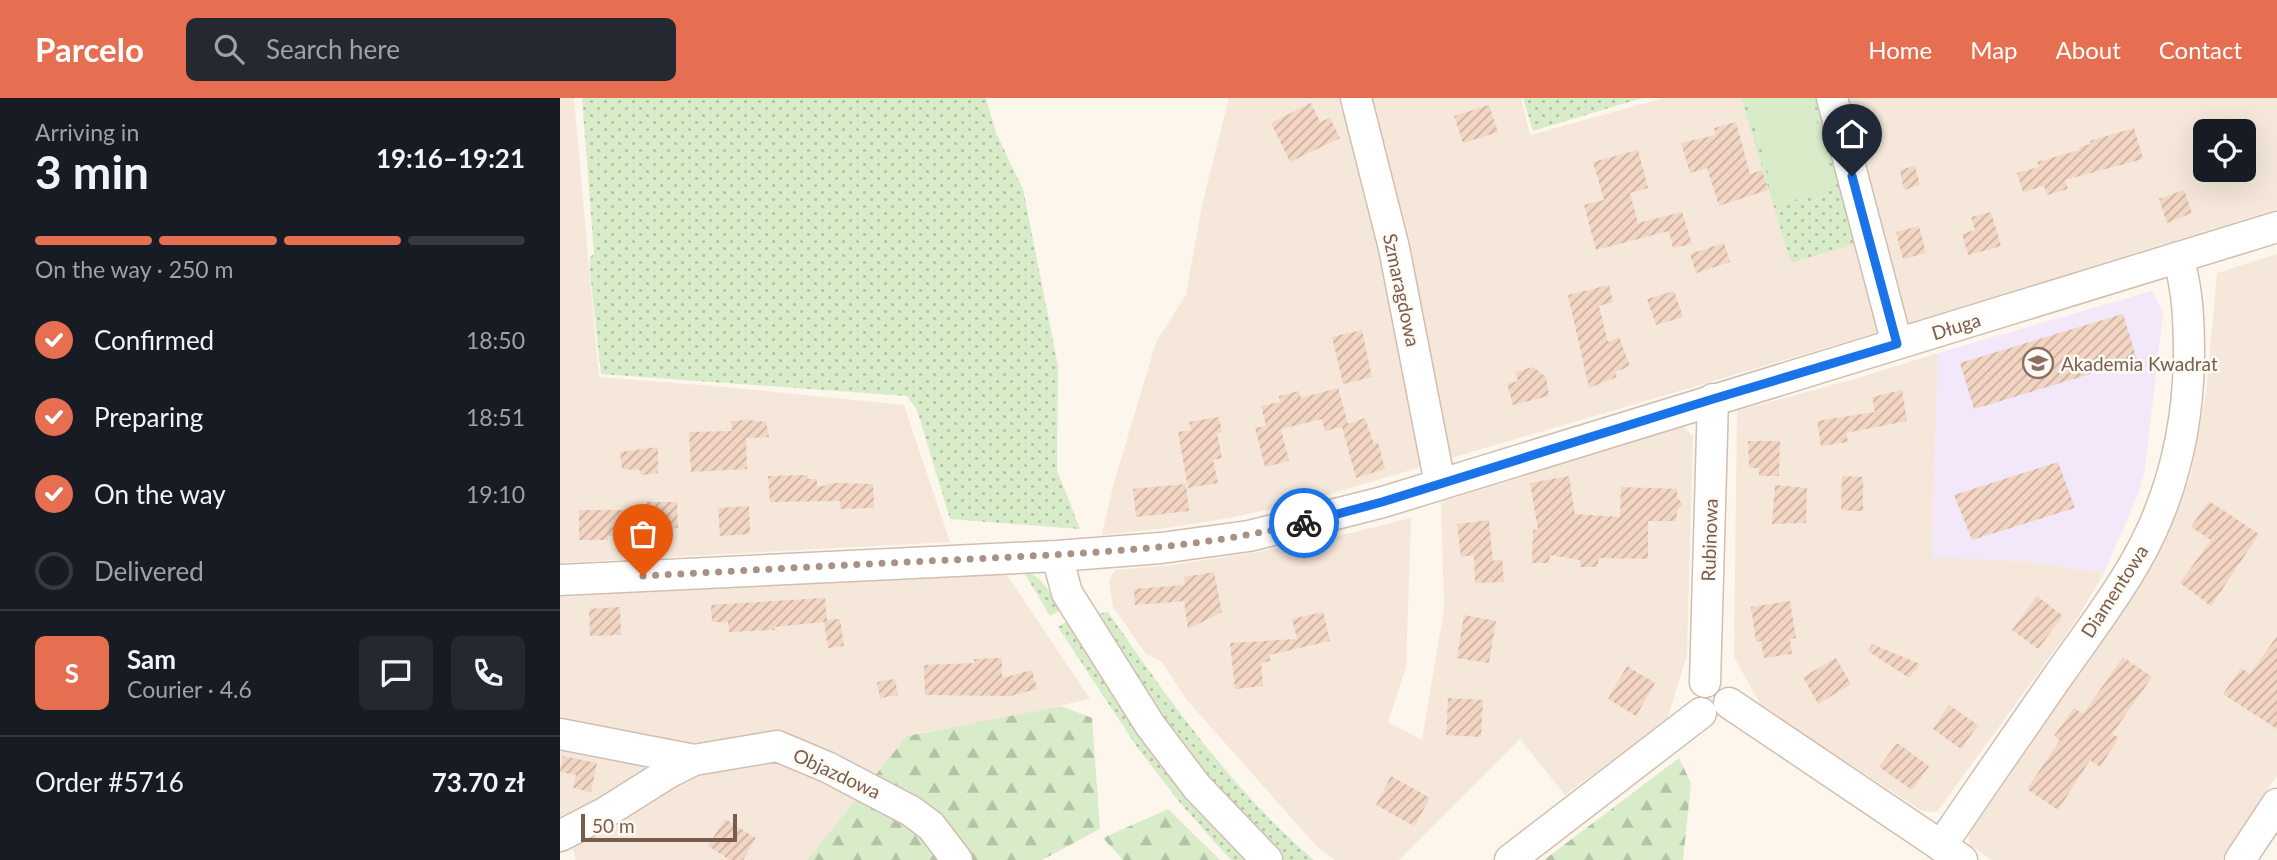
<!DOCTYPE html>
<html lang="en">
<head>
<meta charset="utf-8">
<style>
  :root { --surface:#171b24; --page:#242831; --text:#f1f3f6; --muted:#9ea1a6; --line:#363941; --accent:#e76f51 }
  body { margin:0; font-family:Lato,sans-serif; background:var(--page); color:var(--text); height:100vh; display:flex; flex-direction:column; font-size:26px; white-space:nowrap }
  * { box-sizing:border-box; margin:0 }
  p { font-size:23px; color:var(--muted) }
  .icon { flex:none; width:38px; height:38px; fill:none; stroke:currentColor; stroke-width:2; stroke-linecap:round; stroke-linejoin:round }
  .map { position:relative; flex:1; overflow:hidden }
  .details { display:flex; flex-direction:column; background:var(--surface); width:560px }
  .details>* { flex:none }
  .buttons { position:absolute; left:1633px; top:21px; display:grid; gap:14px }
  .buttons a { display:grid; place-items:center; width:63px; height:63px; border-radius:10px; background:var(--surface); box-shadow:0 7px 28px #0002; font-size:35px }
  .scale { position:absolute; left:21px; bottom:18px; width:156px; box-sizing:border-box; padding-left:7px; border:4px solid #7a5c4d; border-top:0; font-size:19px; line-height:24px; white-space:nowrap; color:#7a5c4d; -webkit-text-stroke:5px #fffaf3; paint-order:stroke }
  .pin { position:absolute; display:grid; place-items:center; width:60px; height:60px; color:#fff; margin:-72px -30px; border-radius:50% 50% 50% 0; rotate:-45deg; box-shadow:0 0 7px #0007 }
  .pin .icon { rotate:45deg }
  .courier { position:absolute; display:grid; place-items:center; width:70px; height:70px; margin:-35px; border:5px solid #1a73e8; border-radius:50%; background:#fff; color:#222; box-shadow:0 2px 9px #0007 }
  .overview em { font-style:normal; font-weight:700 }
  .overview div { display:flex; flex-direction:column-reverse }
  .overview { display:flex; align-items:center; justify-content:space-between; height:119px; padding:0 35px }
  h1 { font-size:46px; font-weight:700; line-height:52px }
  .bar { display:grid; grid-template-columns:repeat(4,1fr); gap:10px 7px; align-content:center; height:84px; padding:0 35px }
  .bar i { height:9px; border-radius:5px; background:var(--line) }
  .bar .current { background:var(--accent) }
  .bar p { grid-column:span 4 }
  .line { display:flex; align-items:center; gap:18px; padding:0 35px; border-top:2px solid var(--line) }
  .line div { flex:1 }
  .round { display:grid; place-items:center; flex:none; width:74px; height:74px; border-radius:10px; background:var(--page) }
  ol { padding:0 35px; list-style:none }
  li { display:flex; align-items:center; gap:21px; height:77px }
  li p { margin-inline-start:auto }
  li .icon { padding:7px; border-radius:50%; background:var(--accent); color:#fff; stroke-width:4 }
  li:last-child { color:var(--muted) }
  li i { width:38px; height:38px; border:4px solid var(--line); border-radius:50% }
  header { display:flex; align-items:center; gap:42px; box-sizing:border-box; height:98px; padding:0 35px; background:var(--accent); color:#fff }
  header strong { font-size:33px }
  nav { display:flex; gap:38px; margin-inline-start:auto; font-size:24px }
  .search { width:490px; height:63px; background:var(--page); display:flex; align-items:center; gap:18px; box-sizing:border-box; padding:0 24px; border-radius:10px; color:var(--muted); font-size:26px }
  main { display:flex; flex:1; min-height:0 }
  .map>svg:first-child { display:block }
</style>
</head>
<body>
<header>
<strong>Parcelo</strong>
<div class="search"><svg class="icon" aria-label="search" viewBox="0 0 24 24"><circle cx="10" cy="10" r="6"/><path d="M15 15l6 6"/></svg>Search here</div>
<nav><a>Home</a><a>Map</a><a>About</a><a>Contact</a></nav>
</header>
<main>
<section class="details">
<div class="overview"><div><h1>3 min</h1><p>Arriving in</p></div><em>19:16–19:21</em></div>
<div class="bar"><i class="current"></i><i class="current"></i><i class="current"></i><i></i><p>On the way · 250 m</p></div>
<ol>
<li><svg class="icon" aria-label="check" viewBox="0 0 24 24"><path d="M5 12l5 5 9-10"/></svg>Confirmed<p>18:50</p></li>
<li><svg class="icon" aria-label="check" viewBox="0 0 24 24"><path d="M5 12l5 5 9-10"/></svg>Preparing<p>18:51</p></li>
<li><svg class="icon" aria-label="check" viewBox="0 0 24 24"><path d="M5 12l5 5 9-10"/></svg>On the way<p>19:10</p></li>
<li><i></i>Delivered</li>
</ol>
<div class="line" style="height:126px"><b class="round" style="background:var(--accent);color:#fff">S</b><div><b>Sam</b><p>Courier · 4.6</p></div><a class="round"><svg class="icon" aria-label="chat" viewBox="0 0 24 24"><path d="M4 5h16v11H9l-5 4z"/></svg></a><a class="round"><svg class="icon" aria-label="phone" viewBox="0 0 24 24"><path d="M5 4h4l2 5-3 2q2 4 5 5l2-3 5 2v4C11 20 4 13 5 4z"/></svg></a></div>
<div class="line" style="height:91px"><div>Order #5716</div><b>73.70 zł</b></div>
</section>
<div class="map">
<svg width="1717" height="762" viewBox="0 0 1717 762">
  <defs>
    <pattern id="grass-dots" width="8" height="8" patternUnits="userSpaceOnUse" patternTransform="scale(1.75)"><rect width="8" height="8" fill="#d8ecc9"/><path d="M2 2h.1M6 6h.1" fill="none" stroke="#b4c2a5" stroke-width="1.8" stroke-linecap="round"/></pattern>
    <pattern id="forest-firs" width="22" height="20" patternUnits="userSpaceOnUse" patternTransform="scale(1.75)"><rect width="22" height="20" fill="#d8ecc9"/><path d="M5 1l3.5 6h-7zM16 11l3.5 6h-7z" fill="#b4c2a5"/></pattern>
    <pattern id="building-hatch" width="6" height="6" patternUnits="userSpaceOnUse" patternTransform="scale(1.75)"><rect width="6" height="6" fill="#f3d5c3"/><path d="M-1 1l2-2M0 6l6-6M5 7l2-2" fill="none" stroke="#cab0a1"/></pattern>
  </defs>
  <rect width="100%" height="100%" fill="#fdf6ec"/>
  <path fill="#f5e8da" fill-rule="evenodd" d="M0,0H14L39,279L166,289L344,307L390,444L0,465Z
    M669,0H961L970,37L1104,0H1717V111L1326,232L749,402L675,419L607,430L542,437L553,388L596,244L626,197L642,107ZM1645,33H1684V72H1645Z
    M1717,156V677L1661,762H1432L1410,747L1409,736L1586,479L1630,380L1646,295L1657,175Z
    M1378,255L1372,459L1466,463L1544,475L1515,524L1377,714L1362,713L1202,609L1174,559L1177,313L1298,280Z
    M1123,329L1133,338L1127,557L1107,622L1005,697L960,641L839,762H775L758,750L627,602L602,564L586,556L553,509L549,482L555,472L612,467L697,454L767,441L851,420L846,569L828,624L862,642L884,511L881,404Z
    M393,474H445L530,601L429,623L348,637L247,762H16L8,734L0,737V499Z"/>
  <path fill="#f3e8fa" d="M1592,193L1603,214L1585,371L1579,394L1544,475L1466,463L1372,459L1378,255Z"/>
  <path fill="url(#grass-dots)" d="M22,0H426L436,35L463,91L498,268L497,372L520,431L390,421L357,312L347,298L41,276L30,173V159L34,156Z
    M963,0H1082L973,33Z
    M1181,0H1263L1298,145L1231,165Z
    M462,471C484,480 489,493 500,512L490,518Z
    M548,514C609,602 672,692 754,762H721L676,714L606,628L531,517Z
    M508,523L689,762H672L665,756L621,706L577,649L498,529Z"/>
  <path fill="url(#forest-firs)" d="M501,608L532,620L540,731L482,762H247L347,638Z
    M1119,660L1131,685L1123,762H984Z
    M608,711L660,762H563L543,740Z"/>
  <path fill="#d8ecc9" d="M1187,0H1250L1276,90L1217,107Z"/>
  <path fill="url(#building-hatch)" d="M751,5L760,24L770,20L780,40L730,64L711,25Z
    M929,7L938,34L903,45L894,18Z
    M1176,24L1190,76L1202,72L1208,92L1159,108L1147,70L1130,75L1121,45L1156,37L1154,30Z
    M1574,30L1583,61L1505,82L1508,91L1487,97L1484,88L1463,94L1457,75L1479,69L1477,64L1520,52L1519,49L1531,46L1530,43Z
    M1078,52L1088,90L1070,95L1078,125L1122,114L1132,146L1113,150L1109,133L1036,152L1024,107L1044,102L1033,64Z
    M1355,68L1360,87L1344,92L1340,72Z
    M1624,92L1632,115L1607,125L1599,101Z
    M1431,114L1441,148L1408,157L1402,136L1415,132L1411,119Z
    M1359,128L1366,155L1343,161L1336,134Z
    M1164,145L1170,164L1136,175L1130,156Z
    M1049,187L1053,204L1039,208L1048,244L1059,239L1070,268L1055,274L1057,279L1029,290L1008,197Z
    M1114,193L1123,219L1096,227L1087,201Z
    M1563,216L1577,262L1414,311L1400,265Z
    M802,232L812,279L783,286L772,239Z
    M973,269L986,279L989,298L953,307L947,286L958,283L955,274Z
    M778,290L788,326L805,320L814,346L818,344L825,371L796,380L782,329L765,333L762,321L721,331L729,363L705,369L695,330L706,328L701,308L720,304L719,298L739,293L741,300Z
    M1342,292L1347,323L1286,335L1288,344L1261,348L1257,323L1315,314L1312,299Z
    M659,319L662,334L657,335L662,360L653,362L658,385L628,390L618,334L631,332L629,324Z
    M188,322L206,324L209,339L186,340L187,371L131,374L129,334L172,333L171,323Z
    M1188,343H1220L1219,378H1199V370H1189Z
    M98,349V375L81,377L80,372L62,371L60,354Z
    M1498,364L1515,410L1412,442L1394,397Z
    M248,377V381H257V389L276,385L313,386L314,410L280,411V403L210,404L208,378Z
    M1009,378L1015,416L1060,419L1061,389L1117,391V400L1123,406L1117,412L1116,423H1088V461L1039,460L1037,469H1020V462L990,457L989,465H972L973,432H978L970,385Z
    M1282,378L1303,379V413L1281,412Z
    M626,386L629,413L576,419L573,391Z
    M1215,387L1247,390L1246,425L1212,426Z
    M1649,403L1699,436L1651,508L1620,485L1651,442L1631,429Z
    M87,404H117L118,430L61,432V438H48V442H19V412H77V410H87Z
    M189,408L190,436L160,438L158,410Z
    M929,422L933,463L942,461L944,484L915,485L914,457L901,459L897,426Z
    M654,474L662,514L628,531L624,503L575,507L574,491L625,487L624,479Z
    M1477,498L1503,518L1478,551L1452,532Z
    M265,500L267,522L280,521L284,548L268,550L264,524L214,529L215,532L169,534L168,524H152L151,507Z
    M1230,503L1236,540L1230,541L1232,556L1204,560L1201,543L1196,544L1191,509Z
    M60,509L61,537L30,538L29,511Z
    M763,514L770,543L709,557L710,563L701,565L703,588L675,591L670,545L737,541L732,521Z
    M904,517L936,523L929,565L897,560Z
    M1717,538V631L1663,596L1681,570L1690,576Z
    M1312,546L1360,566L1349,580L1308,553Z
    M1563,559L1592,579L1552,636L1559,640L1540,669L1530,662L1498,712L1467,691L1500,642L1494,638L1514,610L1523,616Z
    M442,560V580L472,572L477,591L450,598L365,597L364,567L414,565V561Z
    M1276,560L1291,586L1258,606L1243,579Z
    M1067,568L1095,585L1076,618L1048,601Z
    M335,581L338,597L320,600L317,584Z
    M888,600L923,602L921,639L886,637Z
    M1389,607L1418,627L1401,651L1373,631Z
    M1337,645L1369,668L1352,692L1319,669Z
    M3,658L37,665L31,694L13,690L16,677L0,674Z
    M831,678L870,700L854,728L816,707Z
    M165,721L196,740L183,762H170L148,748Z"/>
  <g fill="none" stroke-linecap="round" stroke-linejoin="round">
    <g stroke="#d1beb0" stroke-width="33">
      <path id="minor" d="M796,0L834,150L880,386
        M1272,0L1337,246
        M497,458L507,495L590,627L637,689L707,762
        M0,482L497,458L601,450L689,438L823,404L1717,129
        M1145,584L1153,301
        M1169,605L1402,762
        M0,636L134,662
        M0,738L46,714L108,675L134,662L217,648L267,669L351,713L371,728L397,762
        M1381,748C1419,692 1457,637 1496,581C1523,542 1553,504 1576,463C1612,400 1628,330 1629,259C1629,225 1628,192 1618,159
        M950,762L1141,615
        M1680,762L1717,706"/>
    </g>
    <use href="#minor" stroke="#fff" stroke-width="30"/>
  </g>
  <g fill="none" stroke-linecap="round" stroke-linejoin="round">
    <path stroke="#a89285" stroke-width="7" stroke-dasharray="0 12.6" d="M83,478C193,472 302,466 412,461C525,455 633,452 744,425"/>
    <path stroke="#1a73e8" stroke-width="9" d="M744,425L822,404L1153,301L1337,246L1292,78"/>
  </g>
  <defs>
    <g id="school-ring" transform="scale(1.575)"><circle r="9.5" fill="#fffaf3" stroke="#8d6e63" stroke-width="1.5"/><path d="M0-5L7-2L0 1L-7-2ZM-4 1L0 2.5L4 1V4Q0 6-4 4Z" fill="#8d6e63"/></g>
  </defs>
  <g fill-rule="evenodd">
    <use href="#school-ring" x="1478" y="265"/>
  </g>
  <g text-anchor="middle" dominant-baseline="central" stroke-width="5" stroke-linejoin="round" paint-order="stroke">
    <g font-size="19" fill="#7a5c4d" stroke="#fffaf3">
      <text transform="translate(842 192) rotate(78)">Szmaragdowa</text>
      <text transform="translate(1396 228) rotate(-17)">Długa</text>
      <text transform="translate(1149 442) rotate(-88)">Rubinowa</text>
      <text transform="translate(1554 493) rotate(-57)">Diamentowa</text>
      <text transform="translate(277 675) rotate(25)">Objazdowa</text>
    </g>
    <g font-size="19" fill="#785e54" stroke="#fffaf3" text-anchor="start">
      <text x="1501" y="265">Akademia Kwadrat</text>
    </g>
  </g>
</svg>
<div class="buttons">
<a><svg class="icon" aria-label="locate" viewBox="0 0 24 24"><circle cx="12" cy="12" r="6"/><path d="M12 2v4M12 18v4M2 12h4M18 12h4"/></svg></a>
</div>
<div class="scale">50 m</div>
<div class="pin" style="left:83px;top:478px;background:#ea580c"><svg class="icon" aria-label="bag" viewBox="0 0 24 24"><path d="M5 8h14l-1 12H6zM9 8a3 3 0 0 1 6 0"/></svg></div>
<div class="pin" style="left:1292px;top:78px;background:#1f2937"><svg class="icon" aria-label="home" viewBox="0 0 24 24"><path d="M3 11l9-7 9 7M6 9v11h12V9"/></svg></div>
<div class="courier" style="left:744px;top:425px"><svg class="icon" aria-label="bike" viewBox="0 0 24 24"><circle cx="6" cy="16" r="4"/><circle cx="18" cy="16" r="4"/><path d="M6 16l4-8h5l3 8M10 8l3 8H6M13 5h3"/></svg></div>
</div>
</main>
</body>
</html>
